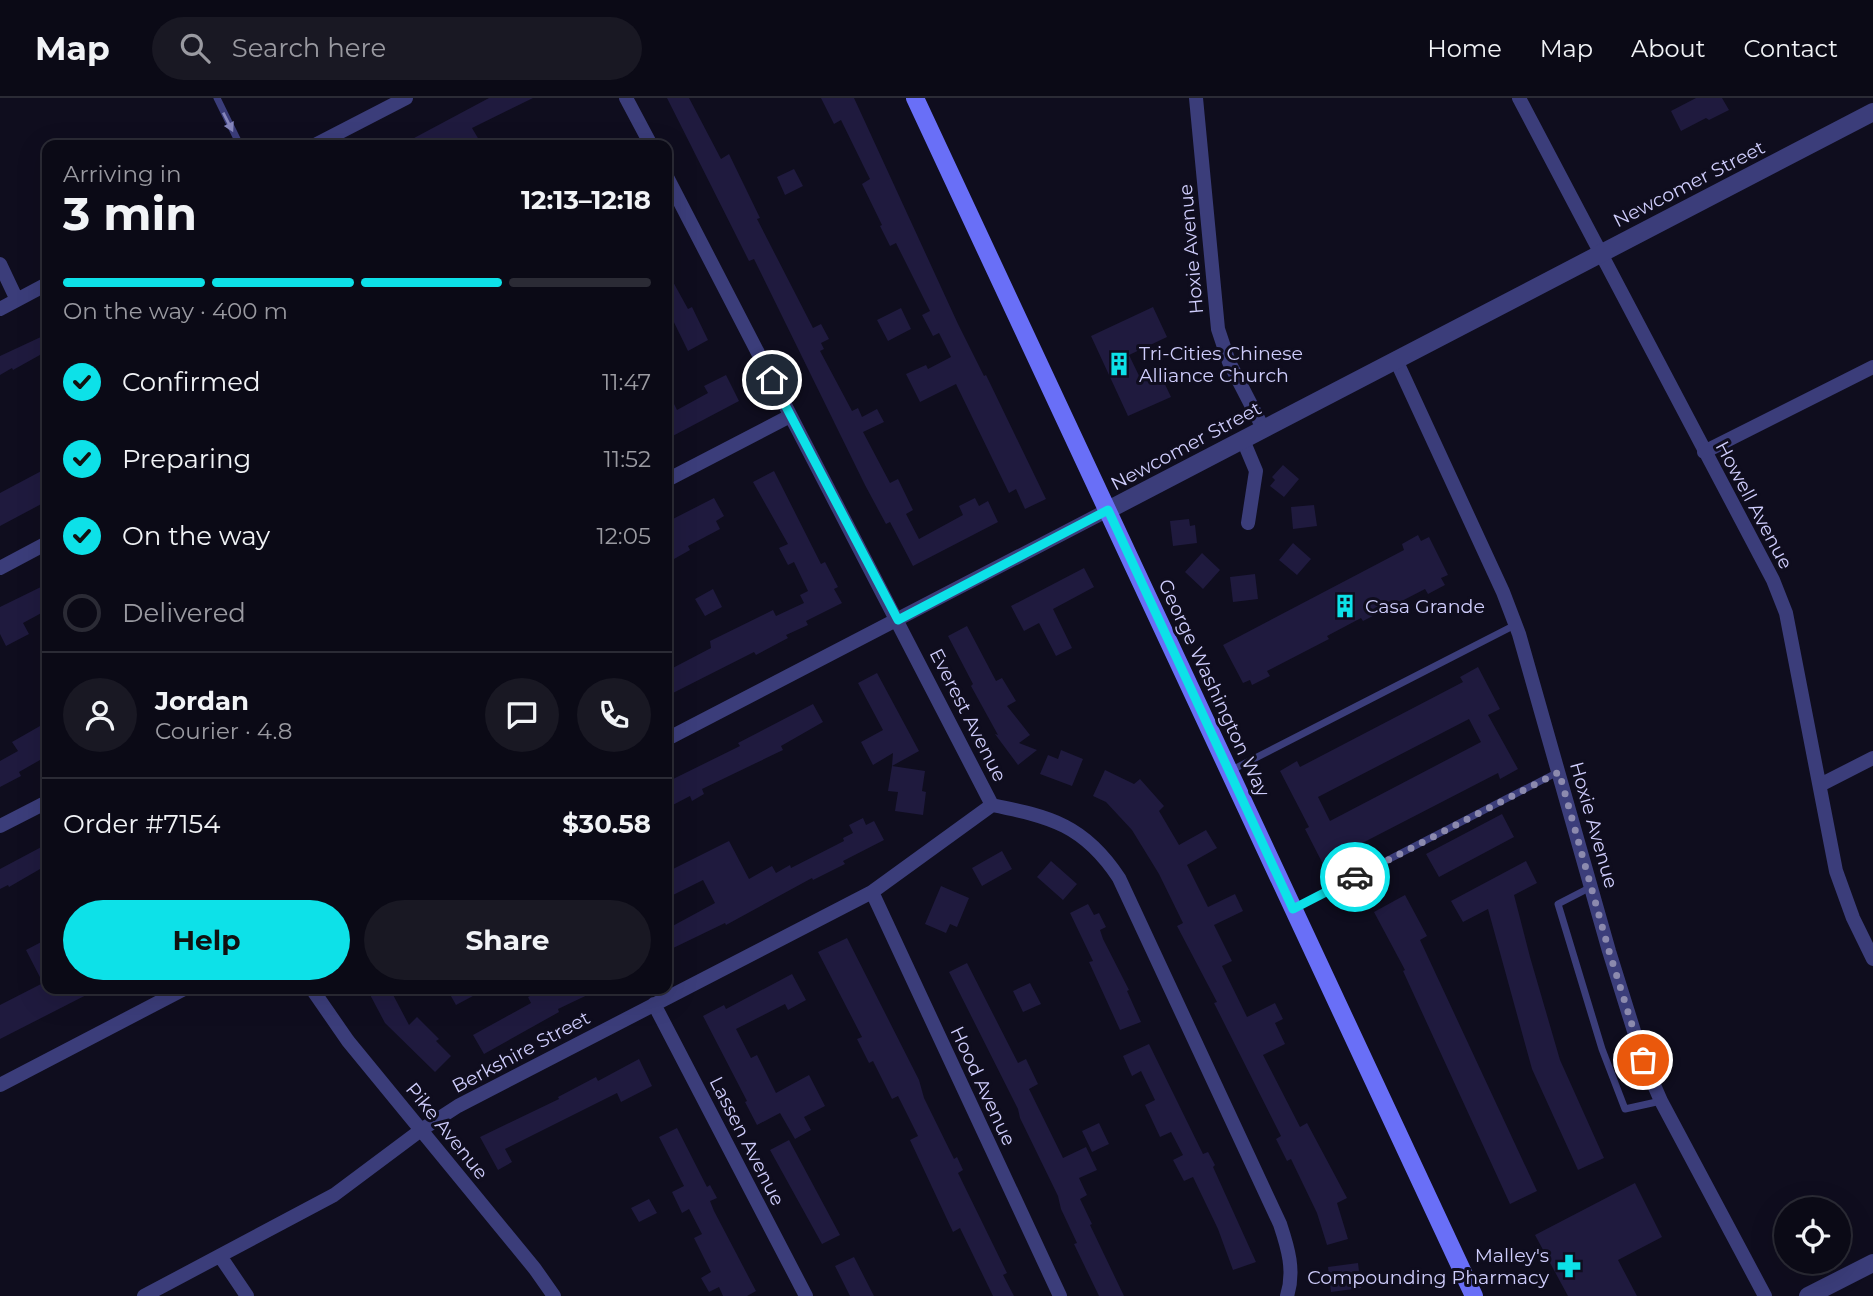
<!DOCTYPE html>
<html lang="en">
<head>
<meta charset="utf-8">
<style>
  :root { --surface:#0b0a16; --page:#191823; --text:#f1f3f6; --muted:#9a9aa1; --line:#2b2b35; --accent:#0de1e8 }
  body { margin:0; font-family:Montserrat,sans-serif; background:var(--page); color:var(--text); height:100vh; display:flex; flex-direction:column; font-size:26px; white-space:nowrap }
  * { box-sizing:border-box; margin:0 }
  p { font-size:23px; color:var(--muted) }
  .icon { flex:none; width:38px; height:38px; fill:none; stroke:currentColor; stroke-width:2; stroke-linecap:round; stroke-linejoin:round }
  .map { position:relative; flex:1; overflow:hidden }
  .side { position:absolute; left:42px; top:42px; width:630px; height:854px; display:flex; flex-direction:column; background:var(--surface); border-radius:14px; box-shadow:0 7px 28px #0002,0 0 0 2px var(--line) }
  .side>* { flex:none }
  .fabs { position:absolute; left:1774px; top:1099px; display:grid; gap:14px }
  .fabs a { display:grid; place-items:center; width:77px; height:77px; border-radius:50%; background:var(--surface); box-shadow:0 7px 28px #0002,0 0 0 2px var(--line); font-size:35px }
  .pin { position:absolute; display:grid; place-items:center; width:60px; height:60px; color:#fff; margin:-30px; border:4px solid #fff; border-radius:50%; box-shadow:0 2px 7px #0007 }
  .courier { position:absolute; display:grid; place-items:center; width:70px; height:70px; margin:-35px; border:5px solid #0de1e8; border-radius:50%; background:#fff; color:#222; box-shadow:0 2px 9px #0007 }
  .overview em { font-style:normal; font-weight:700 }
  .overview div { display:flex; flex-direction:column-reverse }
  .overview { display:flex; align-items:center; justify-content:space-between; height:119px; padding:0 21px }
  h1 { font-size:46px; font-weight:700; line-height:52px }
  .bar { display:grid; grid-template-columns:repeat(4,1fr); gap:10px 7px; align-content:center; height:84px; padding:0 21px }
  .bar i { height:9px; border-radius:5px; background:var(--line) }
  .bar .current { background:var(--accent) }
  .bar p { grid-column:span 4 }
  .line { display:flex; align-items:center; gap:18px; padding:0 21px; border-top:2px solid var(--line) }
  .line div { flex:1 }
  .round { display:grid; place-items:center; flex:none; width:74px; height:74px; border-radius:37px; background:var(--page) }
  ol { padding:0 21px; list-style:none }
  li { display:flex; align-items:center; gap:21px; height:77px }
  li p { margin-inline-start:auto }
  li .icon { padding:7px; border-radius:50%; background:var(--accent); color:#111; stroke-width:4 }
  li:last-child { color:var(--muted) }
  li i { width:38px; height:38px; border:4px solid var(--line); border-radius:50% }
  .action { display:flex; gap:14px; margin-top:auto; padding:14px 21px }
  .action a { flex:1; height:80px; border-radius:42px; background:var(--accent); color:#111; font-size:28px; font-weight:700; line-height:80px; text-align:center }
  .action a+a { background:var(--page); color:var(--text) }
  header { display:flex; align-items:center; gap:42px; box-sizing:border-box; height:98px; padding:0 35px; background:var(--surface); border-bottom:2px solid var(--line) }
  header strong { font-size:33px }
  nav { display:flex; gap:38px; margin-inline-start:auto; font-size:24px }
  .search { width:490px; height:63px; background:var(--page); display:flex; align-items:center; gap:18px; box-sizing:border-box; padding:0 24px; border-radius:38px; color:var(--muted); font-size:26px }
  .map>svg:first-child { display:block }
</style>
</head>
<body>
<header>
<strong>Map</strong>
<div class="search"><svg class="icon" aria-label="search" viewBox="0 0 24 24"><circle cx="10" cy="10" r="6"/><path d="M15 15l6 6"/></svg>Search here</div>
<nav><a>Home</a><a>Map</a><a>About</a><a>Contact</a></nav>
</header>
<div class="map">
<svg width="1873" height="1198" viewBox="0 0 1873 1198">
  <rect width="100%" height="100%" fill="#0f0d1e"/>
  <path fill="#1f1a3e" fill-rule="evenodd" d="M489,0H533L472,30L482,47H401Z
    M667,0H689L721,61L729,56L760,120L757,121L813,230L821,226L829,241L821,245L824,251L820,253L852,313L858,310L862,319L877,311L884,324L863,334L890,385L898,381L913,412L906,416L919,441L963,417L959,408L975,400L979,408L988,403L998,424L913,468L890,424L886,426L865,387L754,161L749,163Z
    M821,0H854L958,226L984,278L986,277L1046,401L1025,411L1016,391L1009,395L956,286L920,304L906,276L926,267L928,271L951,259L939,235L933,238L922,217L930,213L896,145L890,148L880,128L882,127L862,86L870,81L865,71L841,22L834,26Z
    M1696,0H1722L1729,12L1709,22L1706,20L1681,33L1671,13Z
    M794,71L803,88L785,97L777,79Z
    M667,173L688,211L692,209L708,242L688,253L667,210Z
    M1153,209L1167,239L1129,257L1142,284L1160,276L1171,299L1128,318L1091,238Z
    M901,210L911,231L888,243L877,222Z
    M43,238L47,246V253L13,272L12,270L0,277V258Z
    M726,277L739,303L667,341V292L677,312L708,295L704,288Z
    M1283,367L1299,381L1284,399L1270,388L1275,382L1272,379Z
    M47,370V403L0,428V395Z
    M774,373L821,466L825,464L838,489L834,491L842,505L806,523L808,527L786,537L788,540L756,557L754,554L667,598V573L711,550L710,543L773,512L776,518L804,505L800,497L808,493L794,464L788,467L779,450L788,446L753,384Z
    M714,400L724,418L716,423L720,431L688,448L690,452L674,461L667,448V424Z
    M1314,407L1317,428L1293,431L1291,409Z
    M1189,421L1190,428L1195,427L1197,445L1173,448L1170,423Z
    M1418,437L1421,443L1429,439L1448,477L1441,480L1445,487L1428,496L1425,491L1363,523L1361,520L1327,538L1329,541L1267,573L1270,578L1252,587L1250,582L1243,585L1223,547L1404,452L1402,446Z
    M1293,445L1311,461L1297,477L1279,462Z
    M1202,455L1220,472L1203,491L1185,474Z
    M1084,470L1094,489L1053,511L1072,550L1056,558L1039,525L1024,533L1011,508Z
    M1255,476L1258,501L1233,504L1230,479Z
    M47,486V512L23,525L29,536L6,548L0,536V509Z
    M713,491L722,509L705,518L695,501Z
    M967,528L996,583L1002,580L1016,603L1007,608L1030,637L1019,645L1037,652L1018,667L995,636L998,637L971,588L973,586L948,538Z
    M1478,569L1500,611L1488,617L1518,671L1500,681L1498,675L1341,756L1343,762L1326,772L1305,731L1309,729L1280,673L1297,663L1300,669L1463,584L1460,579ZM1469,621L1481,644L1330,723L1318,699Z
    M877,575L919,653L892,668L893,655L873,667L861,644L883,632L858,585Z
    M813,606L823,624L781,648L783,652L702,691L704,696L692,703L690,698L667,710V684L740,648L738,645Z
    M47,624V658L19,674L21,678L0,689V663L18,653L12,644Z
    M1061,652L1083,661L1072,688L1040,676L1048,657L1058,661Z
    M892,668L925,673L922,693L926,694L923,717L895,713L898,694L888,693Z
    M1105,672L1134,686L1140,681L1164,708L1159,713L1179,747L1206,732L1217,750L1187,767L1208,809L1235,796L1243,813L1214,827L1232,863L1222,868L1247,919L1275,905L1283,921L1275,925L1285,946L1263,957L1300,1029L1307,1025L1347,1100L1337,1105L1348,1141L1327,1147L1317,1115L1291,1061L1287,1063L1276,1041L1281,1038L1214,905L1217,904L1177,828L1183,825L1159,776L1132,732L1106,704L1093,698Z
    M1502,716L1514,739L1439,779L1426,756Z
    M863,720L866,727L874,723L884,742L843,763L845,766L813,782L812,780L726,827L725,825L667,853V831L715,805L703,782L671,798L667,790V774L729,743L749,781L772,768L776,775L790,767L791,770L844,743L843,740L853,735L849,727Z
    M47,746V767L9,789L8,787L0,791V771Z
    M1002,753L1012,771L982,788L972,770Z
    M1051,763L1077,786L1063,802L1037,779Z
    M1526,763L1537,785L1514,797L1530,859L1560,962L1604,1060L1578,1072L1532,971L1488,811L1463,824L1451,803Z
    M941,788L969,800L957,829L950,826L946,835L925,826Z
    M1405,797L1427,838L1420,842L1537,1093L1510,1106L1403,873L1405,872L1374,814Z
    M1088,806L1094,817L1099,815L1106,829L1100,832L1103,841L1129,892L1127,893L1141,924L1120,932L1089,864L1093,863L1070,815Z
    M847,840L919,982L924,1000L954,1061L957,1059L963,1072L958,1075L1007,1175L1003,1177L1014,1198H993L960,1130L953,1134L910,1042L918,1038L898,998L892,1001L873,963L869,965L857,941L862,939L818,854Z
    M47,841V891H98L0,941V907L43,885L26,852Z
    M967,865L1018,965L1026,961L1038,986L1029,991L1063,1060L1086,1049L1097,1072L1079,1080L1087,1097L1080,1101L1092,1126L1090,1127L1124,1198H1099L1074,1146L1077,1145L1061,1111L1058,1098L1020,1020L1018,1011L949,874Z
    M792,876L806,902L788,912L785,906L736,931L751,960L757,957L776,995L809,977L825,1008L804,1019L811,1032L795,1041L780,1015L757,1027L745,1004L747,1003L703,918L724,907L726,911Z
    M1030,885L1041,906L1023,914L1013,893Z
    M367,891H390L409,927L417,919L439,941L436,943L451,958L435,974L385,925Z
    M447,891H486L456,907Z
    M544,891H600L558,911L559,914L484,956L473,937L531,905L528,899Z
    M1149,946L1203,1056L1208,1054L1215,1067L1213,1069L1256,1164L1233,1172L1218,1131L1193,1079L1184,1083L1173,1062L1183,1057L1171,1034L1160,1039L1145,1007L1155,1002L1141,973L1132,978L1123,958Z
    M639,961L652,988L621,1004L617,995L505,1051L512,1064L498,1072L480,1039L559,1001L558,999L596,979L598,983Z
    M1099,1025L1109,1046L1092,1054L1082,1033Z
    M677,1030L707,1089L710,1087L717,1100L710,1103L714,1113L756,1193L747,1198H723L719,1189L709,1194L701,1180L711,1174L694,1140L702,1136L689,1111L682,1115L672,1094L684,1088L659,1039Z
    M789,1042L840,1137L822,1146L770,1052Z
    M1635,1085L1662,1139L1618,1162L1637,1198H1568L1535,1137Z
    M649,1101L657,1115L639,1124L631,1110Z
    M854,1159L874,1198H850L835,1168Z
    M1358,1165L1361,1190L1331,1194L1328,1169Z"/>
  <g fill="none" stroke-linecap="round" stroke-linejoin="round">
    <path stroke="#3b3d7a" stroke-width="7" d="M217,0L240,47
      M1230,673L1515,527
      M1591,789L1558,806L1602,951L1625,1011L1661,1003
      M1295,810L1558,674"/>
    <path stroke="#3b3d7a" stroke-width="14" d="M626,0L651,47
      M1196,0L1218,231L1229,264L1263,330
      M1519,0L1773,482L1786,515L1836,773L1853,820L1873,861
      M315,47L406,0
      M667,79L992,707C1051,719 1084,727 1119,780L1280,1126C1288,1150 1295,1173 1287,1198
      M0,166L17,202
      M0,211L47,186
      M1396,262L1503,494L1519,536L1609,853L1643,962L1661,1003L1765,1198
      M1243,342L1256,373L1248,425
      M1704,354L1873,269
      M667,382L790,318
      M0,470L47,445
      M667,641L1108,412
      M1820,687L1873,660
      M0,728L47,704
      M872,794L1060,1198
      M312,891L348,943L535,1171L554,1198
      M654,906L806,1198
      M0,987L184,891
      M220,1158L247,1198
      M144,1198L334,1097L421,1032L458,1008L872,794L992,707"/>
    <path stroke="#3b3d7a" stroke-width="18" d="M1108,412L1873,14
      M1808,1198L1873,1165"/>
    <path stroke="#696ff7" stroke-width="18" d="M915,0L1474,1198"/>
  </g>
  <defs><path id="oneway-solid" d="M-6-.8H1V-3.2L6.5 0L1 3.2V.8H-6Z" transform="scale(1.75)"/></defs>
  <use fill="#8585bb" href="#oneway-solid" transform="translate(228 24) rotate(63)"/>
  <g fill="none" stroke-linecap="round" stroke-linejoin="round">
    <path stroke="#8c8aae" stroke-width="7" stroke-dasharray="0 12.6" d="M1355,779L1559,674L1609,853L1643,962"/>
    <path stroke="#0de1e8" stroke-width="9" d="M772,282L898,522L1108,412L1293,811L1355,779"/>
  </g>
  <defs>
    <g id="building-bare" transform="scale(1.89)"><path d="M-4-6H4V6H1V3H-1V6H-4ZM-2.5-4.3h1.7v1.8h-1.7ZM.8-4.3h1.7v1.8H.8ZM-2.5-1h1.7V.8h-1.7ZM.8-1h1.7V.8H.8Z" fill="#0de1e8" stroke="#0f0d1e" stroke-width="2.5" paint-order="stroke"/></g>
    <g id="pharmacy-bare" transform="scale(1.89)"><path d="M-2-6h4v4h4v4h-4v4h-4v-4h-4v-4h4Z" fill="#0de1e8" stroke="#0f0d1e" stroke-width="2.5" paint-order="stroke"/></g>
  </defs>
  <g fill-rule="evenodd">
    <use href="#building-bare" x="1119" y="266"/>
    <use href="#building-bare" x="1345" y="508"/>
    <use href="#pharmacy-bare" x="1569" y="1168"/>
  </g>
  <g text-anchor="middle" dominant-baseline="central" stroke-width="6" stroke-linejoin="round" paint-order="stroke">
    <g font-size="19" fill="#cfcdfc" stroke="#0f0d1e">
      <text transform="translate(1689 86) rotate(-27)">Newcomer Street</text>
      <text transform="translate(1191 151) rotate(-95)">Hoxie Avenue</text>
      <text transform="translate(1186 348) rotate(-28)">Newcomer Street</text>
      <text transform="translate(1754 407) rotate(62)">Howell Avenue</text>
      <text transform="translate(1214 590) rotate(65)">George Washington Way</text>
      <text transform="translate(968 617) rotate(63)">Everest Avenue</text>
      <text transform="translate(1594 727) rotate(74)">Hoxie Avenue</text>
      <text transform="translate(521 954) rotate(-28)">Berkshire Street</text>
      <text transform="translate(983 988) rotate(65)">Hood Avenue</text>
      <text transform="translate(447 1033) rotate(51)">Pike Avenue</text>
      <text transform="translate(747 1043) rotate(63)">Lassen Avenue</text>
    </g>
    <g font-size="19" fill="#cfcdfc" stroke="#0f0d1e" text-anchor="start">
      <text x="1139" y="255">Tri-Cities Chinese<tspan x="1139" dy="22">Alliance Church</tspan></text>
      <text x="1365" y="508">Casa Grande</text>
      <text x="1549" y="1157" text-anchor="end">Malley's<tspan x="1549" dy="22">Compounding Pharmacy</tspan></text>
    </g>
  </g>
</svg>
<div class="fabs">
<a><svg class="icon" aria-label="locate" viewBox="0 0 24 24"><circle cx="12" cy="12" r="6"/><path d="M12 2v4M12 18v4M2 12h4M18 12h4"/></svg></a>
</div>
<div class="pin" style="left:1643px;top:962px;background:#ea580c"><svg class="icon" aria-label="bag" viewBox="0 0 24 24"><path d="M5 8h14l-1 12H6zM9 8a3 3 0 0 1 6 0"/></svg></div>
<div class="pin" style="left:772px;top:282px;background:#1f2937"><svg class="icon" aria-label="home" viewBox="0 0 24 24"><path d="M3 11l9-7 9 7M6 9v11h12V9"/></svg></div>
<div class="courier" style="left:1355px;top:779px"><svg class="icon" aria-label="car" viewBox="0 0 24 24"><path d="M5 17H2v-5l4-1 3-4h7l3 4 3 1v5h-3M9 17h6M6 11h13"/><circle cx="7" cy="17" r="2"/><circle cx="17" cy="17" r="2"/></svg></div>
<section class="side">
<div class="overview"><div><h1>3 min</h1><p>Arriving in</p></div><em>12:13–12:18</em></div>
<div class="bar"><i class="current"></i><i class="current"></i><i class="current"></i><i></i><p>On the way · 400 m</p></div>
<ol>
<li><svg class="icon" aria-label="check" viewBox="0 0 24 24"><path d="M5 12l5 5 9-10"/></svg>Confirmed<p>11:47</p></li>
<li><svg class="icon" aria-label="check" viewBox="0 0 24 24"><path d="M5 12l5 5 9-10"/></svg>Preparing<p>11:52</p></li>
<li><svg class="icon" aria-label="check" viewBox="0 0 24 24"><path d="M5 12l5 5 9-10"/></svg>On the way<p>12:05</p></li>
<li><i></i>Delivered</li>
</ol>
<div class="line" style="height:126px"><a class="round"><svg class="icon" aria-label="person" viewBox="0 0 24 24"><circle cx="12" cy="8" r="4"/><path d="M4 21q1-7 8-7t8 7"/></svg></a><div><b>Jordan</b><p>Courier · 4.8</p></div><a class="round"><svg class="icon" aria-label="chat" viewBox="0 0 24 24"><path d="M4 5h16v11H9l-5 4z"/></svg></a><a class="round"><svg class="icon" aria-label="phone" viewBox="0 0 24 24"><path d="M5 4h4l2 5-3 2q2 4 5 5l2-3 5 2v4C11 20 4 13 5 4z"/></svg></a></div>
<div class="line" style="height:91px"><div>Order #7154</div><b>$30.58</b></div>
<div class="action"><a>Help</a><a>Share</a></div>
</section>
</div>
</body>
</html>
